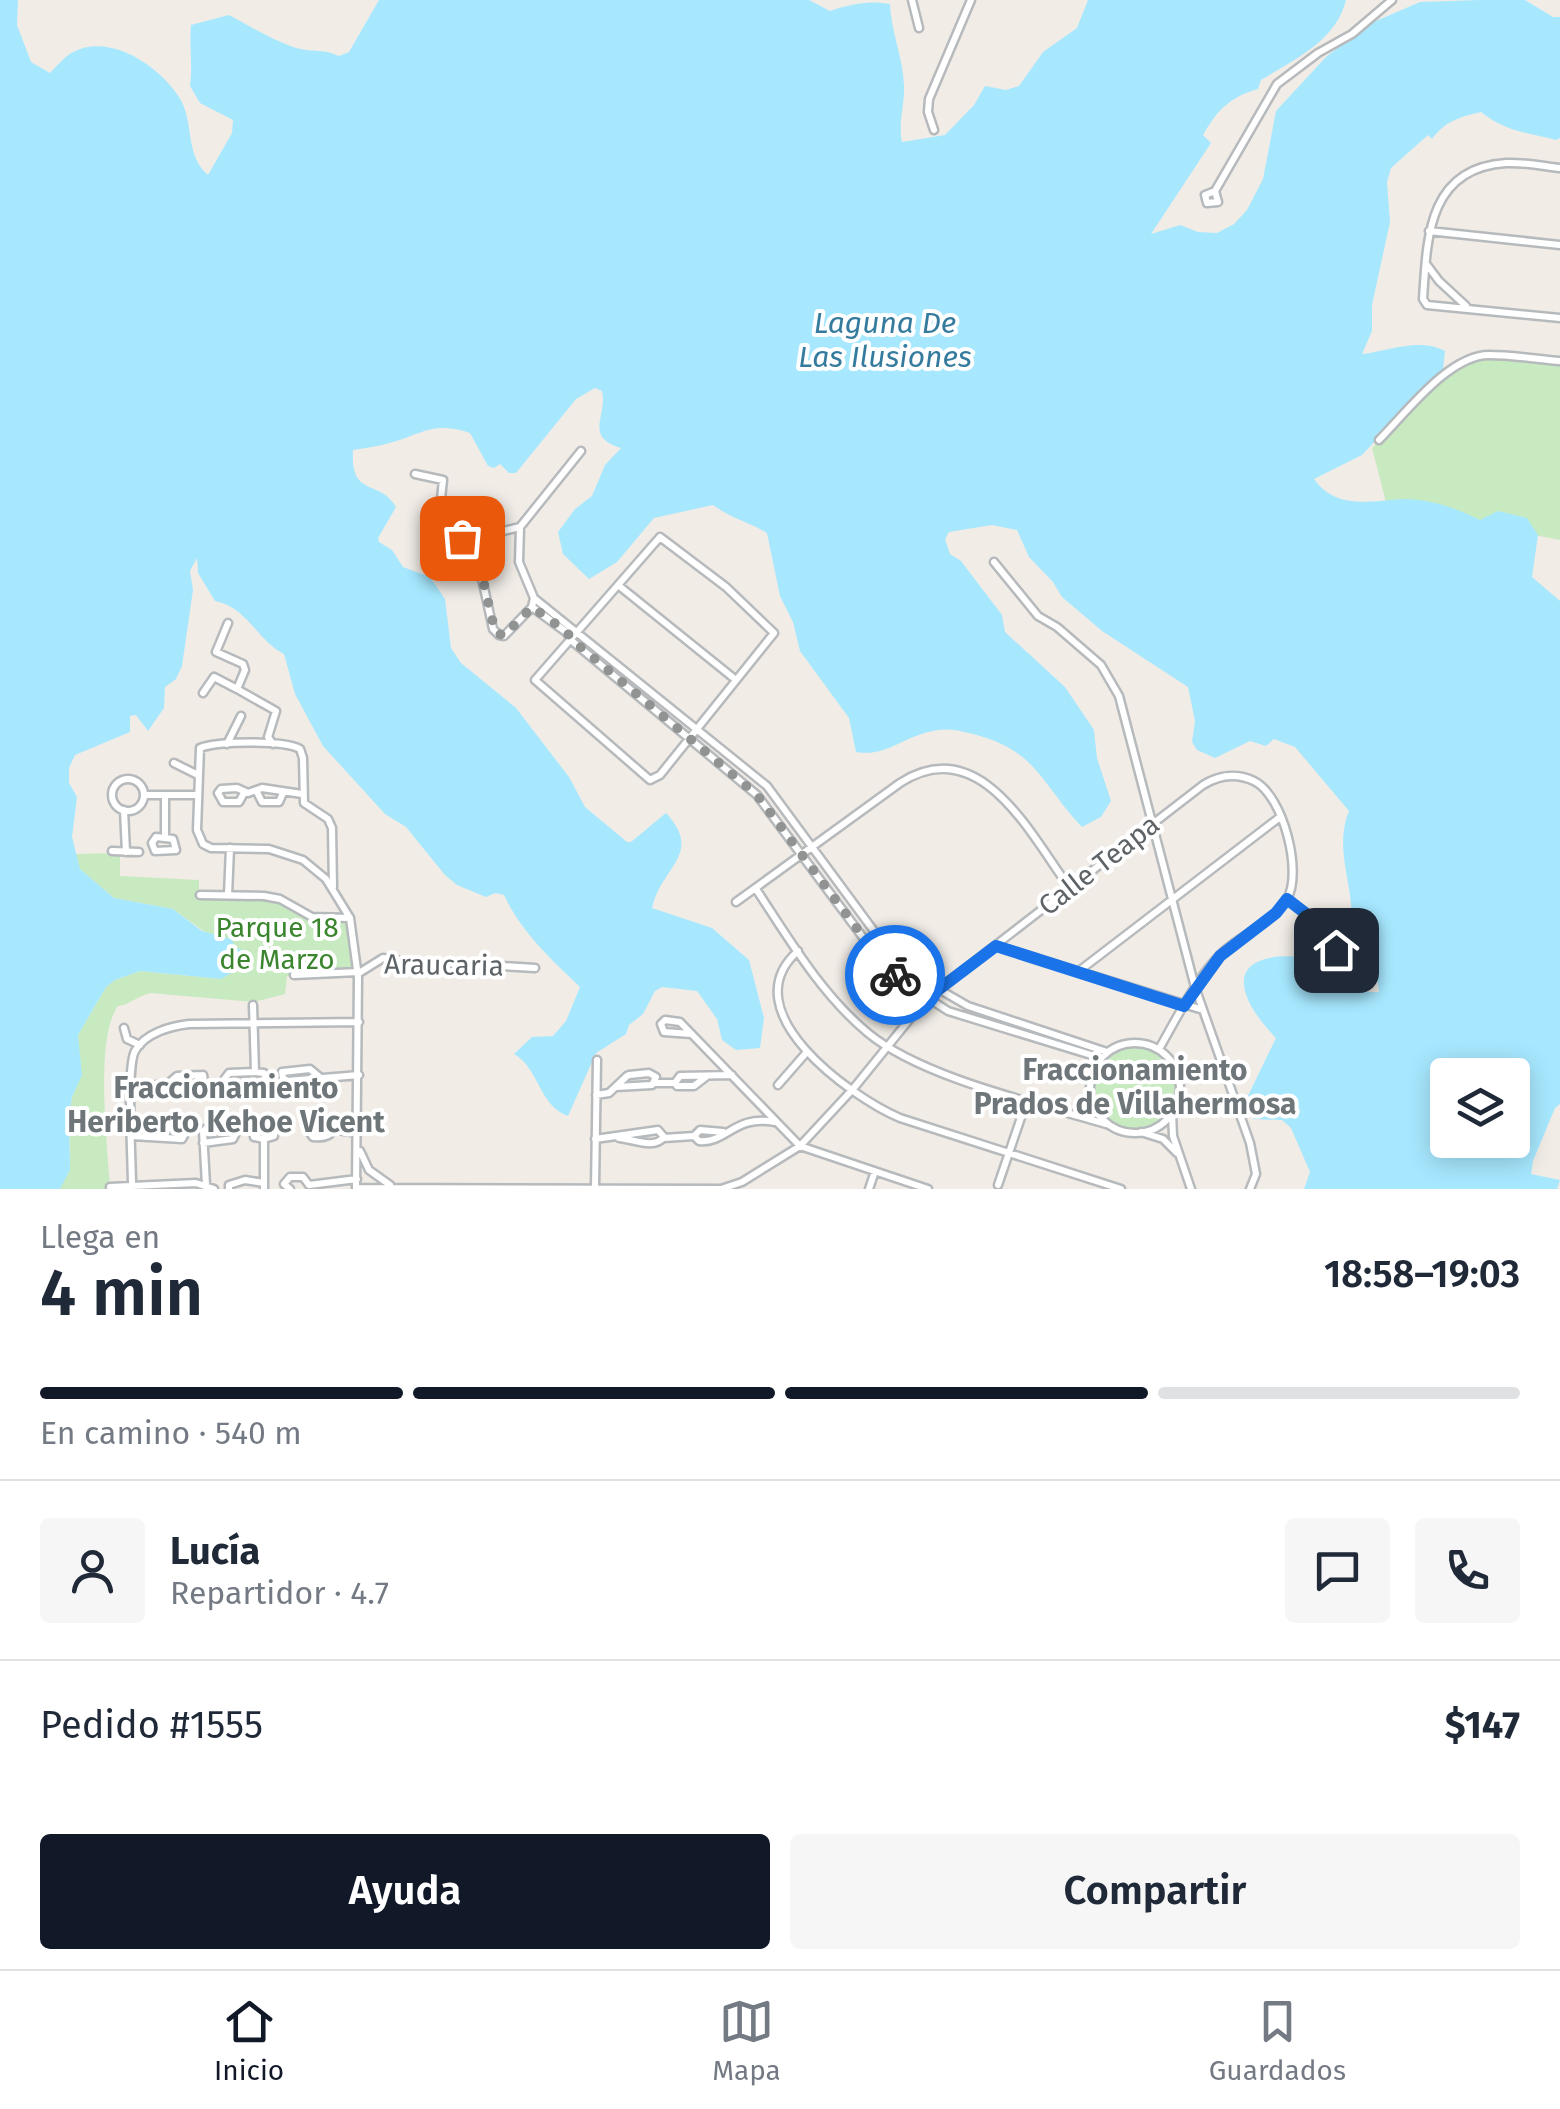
<!DOCTYPE html>
<html lang="es">
<head>
<meta charset="utf-8">
<style>
  :root { --surface:#fff; --page:#f6f6f7; --text:#1f2937; --muted:#747a83; --line:#e0e1e3; --accent:#111827 }
  body { margin:0; font-family:"Fira Sans",sans-serif; background:var(--page); color:var(--text); height:100vh; display:flex; flex-direction:column; font-size:38px; white-space:nowrap }
  * { box-sizing:border-box; margin:0 }
  p { font-size:32px; color:var(--muted) }
  .icon { flex:none; width:55px; height:55px; fill:none; stroke:currentColor; stroke-width:2; stroke-linecap:round; stroke-linejoin:round }
  .map { position:relative; height:1189px; overflow:hidden }
  .side { display:flex; flex-direction:column; background:var(--surface); flex:1 }
  .side>* { flex:none }
  .controls { position:absolute; left:1430px; top:1058px; display:grid; gap:20px }
  .controls a { display:grid; place-items:center; width:100px; height:100px; border-radius:10px; background:var(--surface); box-shadow:0 5px 25px #0003; font-size:50px }
  .pin { position:absolute; display:grid; place-items:center; width:85px; height:85px; color:#fff; margin:-42px; border-radius:20px; box-shadow:0 5px 15px #0006 }
  .courier { position:absolute; display:grid; place-items:center; width:100px; height:100px; margin:-50px; border:8px solid #1a73e8; border-radius:50%; background:#fff; color:#222; box-shadow:0 2px 12px #0007 }
  .headline em { font-style:normal; font-weight:600 }
  .headline div { display:flex; flex-direction:column-reverse }
  .headline { display:flex; align-items:center; justify-content:space-between; height:170px; padding:0 40px }
  h1 { font-size:65px; font-weight:600; line-height:75px }
  .bar { display:grid; grid-template-columns:repeat(4,1fr); gap:15px 10px; align-content:center; height:120px; padding:0 40px }
  .bar i { height:12px; border-radius:8px; background:var(--line) }
  .bar .on { background:var(--accent) }
  .bar p { grid-column:span 4 }
  .line { display:flex; align-items:center; gap:25px; padding:0 40px; border-top:2px solid var(--line) }
  .line div { flex:1 }
  .round { display:grid; place-items:center; flex:none; width:105px; height:105px; border-radius:10px; background:var(--page) }
  .cta { display:flex; gap:20px; margin-top:auto; padding:20px 40px }
  .cta a { flex:1; height:115px; border-radius:10px; background:var(--accent); color:#fff; font-size:40px; font-weight:600; line-height:115px; text-align:center }
  .cta a+a { background:var(--page); color:var(--text) }
  .tab-bar { display:flex; justify-content:space-around; align-items:center; height:140px; border-top:2px solid var(--line); background:var(--surface); font-size:28px; color:var(--muted) }
  .tab-bar a { display:grid; justify-items:center; gap:5px }
  .tab-bar .on { color:var(--accent) }
  .map>svg:first-child { display:block }
</style>
</head>
<body>
<div class="map">
<svg width="1560" height="1189" viewBox="0 0 1560 1189">
  <rect width="100%" height="100%" fill="#f1ece6"/>
  <path fill="#c8eac0" d="M1478,357L1560,361V540L1387,506L1372,448L1441,378Z
    M120,853V876L199,880V895L280,901L309,919L349,920L358,972L287,976L285,994L254,1002L150,993C138,996 126,1006 118,1006C94,1039 108,1147 110,1189H60L70,1169L69,1116L72,1097L81,1075L78,1035L106,987L115,980L140,971L221,979L236,948L202,930L173,909L114,898L80,869L74,854Z
    M1090 1088a45 45 0 1 1 90 0a45 45 0 1 1-90 0Z"/>
  <path fill="#a7e8ff" fill-rule="evenodd" d="M0,0H18L17,25L31,62L50,73C57,66 65,56 73,52C110,33 158,65 179,97C195,122 184,154 208,175L232,133L233,120L200,103L190,86C193,65 189,46 191,25L229,15C249,26 271,39 293,47C310,53 322,48 339,56L349,52L379,0H809L830,11C850,4 869,0 890,4C891,32 903,57 904,85C905,104 898,122 902,142L945,135L974,105L985,86L1006,90L1019,86L1043,52L1077,28L1088,0H1346C1336,41 1295,59 1261,80L1258,89C1230,97 1217,110 1203,135L1211,143L1151,234L1180,225L1198,232L1217,233L1234,224L1247,210L1263,179L1276,111L1326,57L1369,24L1420,2L1480,0H1525L1553,17H1560V138L1556,140C1526,132 1506,132 1481,112C1460,117 1445,121 1432,139L1428,135L1391,168L1387,182L1390,222L1372,305V331L1362,354C1389,351 1419,337 1445,351L1443,369L1362,455L1314,479C1336,510 1371,501 1403,499C1430,499 1456,508 1480,520L1498,511L1527,518L1538,535L1532,577L1560,601V1104L1555,1108L1533,1161L1531,1174L1560,1180L1557,1189H1304L1310,1172L1291,1128L1282,1120L1253,1119L1246,1100L1276,1038C1262,1023 1242,1000 1244,979C1247,953 1298,952 1318,963C1337,975 1354,994 1379,992C1378,971 1363,953 1355,934C1351,924 1352,914 1351,903C1348,873 1336,842 1349,811L1295,747L1274,739L1266,746L1250,741L1215,758L1197,750L1192,742L1195,721L1188,687L1102,631L1062,597L1053,582L1029,557L1017,530L992,525L949,532L945,539L950,554L961,561L1002,615L1005,632L1065,687L1094,730L1097,758L1111,801L1101,817L1082,827C1042,785 1037,750 973,734C957,730 945,727 928,732C901,739 884,757 856,752L849,718L800,651L793,622L780,596L767,533C749,522 730,518 713,505L654,518L617,562L589,579L563,554L558,532L575,509L592,496L605,465L621,448C583,437 608,415 602,391L595,388L576,399L516,473H509L500,464L494,468L488,466L470,433C435,421 423,433 393,442C380,446 366,448 353,450C350,499 380,478 396,507L378,538L379,542L392,550L403,567L430,577L445,599L451,648L461,663L516,708L569,777L585,807L627,842H631L666,813C704,854 661,867 652,908L712,928L749,960L764,1018L760,1048L736,1050L722,1040L717,1019L697,991L662,987L655,991L643,1014L629,1025L626,1034L596,1053L568,1116C538,1105 540,1069 514,1054L532,1037L553,1036L566,1021L580,987C550,958 522,933 504,895L495,893L486,897L457,885L445,875L406,827L385,814L323,746L295,694L284,654C257,640 247,607 215,601L198,573L197,558L190,571L193,590L182,666L176,679L165,687L164,708L148,731L136,715L130,716V732L75,755L69,768V783L77,797L72,837L80,869L114,898L173,909L202,931L231,939L236,948L242,950L246,959L241,967L221,979L140,971L115,980L106,987L78,1035L82,1075L72,1097L69,1116L70,1170L60,1189H0ZM1448,1075H1512V1140H1448Z"/>
  <g fill="none" stroke-linecap="round" stroke-linejoin="round">
    <g stroke="#b6babd" stroke-width="11">
      <path id="minor" d="M912,0L919,28
        M934,130L928,112L929,99L971,0
        M1560,168C1542,166 1523,162 1506,163C1427,168 1427,240 1423,299L1427,305L1560,318
        M1215,191L1205,195L1207,203L1218,202L1215,191L1277,84L1318,53L1352,34L1392,0
        M1429,231L1560,245
        M1427,265L1439,281L1466,306
        M1379,440C1406,413 1449,355 1489,355C1512,355 1537,359 1560,361
        M415,474L443,480L441,499
        M441,499L495,533L520,527L519,562L534,598L532,607L504,636L499,635L493,629L476,551L459,536L437,529Z
        M520,527L581,451
        M660,537L726,587L774,633L660,775L650,780L535,680Z
        M994,562L1038,616L1057,627L1101,665L1119,696L1195,987L1250,1143L1256,1174L1250,1189
        M618,585L736,680
        M534,598L767,786L882,942L916,976L968,1006L1107,1052
        M532,607L566,632L572,641L757,795L876,955L902,981L948,1011L1101,1058
        M237,689L276,711L268,737L273,744
        M203,693L214,677L237,689L245,670L243,664L216,652L228,623
        M227,744L241,716
        M174,763L198,775
        M112 795a16 16 0 1 1 32 0a16 16 0 1 1-32 0Z
        M257,792L262,802H279L283,793
        M244,793L239,802H223L218,793L221,789L237,788L248,793L262,788L302,794
        M145,795H197
        M124,810L126,852
        M156,837L173,839L176,850L155,851L152,843Z
        M165,837V795
        M112,851L139,852
        M333,887L332,828L328,819L304,803L303,758L300,749C284,740 218,741 200,748L197,830L203,844L211,848L269,849L303,860L326,879L350,918L358,977L356,1188
        M756,889C789,939 821,994 868,1033C922,1078 1040,1104 1109,1125
        M200,895L264,896L280,899L312,917L350,918
        M228,895L230,848
        M1287,899L1313,918L1335,949
        M736,902L900,783C980,731 1030,834 1069,887
        M997,946L1203,1010
        M798,951C730,1011 851,1097 900,1118L1121,1189
        M1079,971L1280,817
        M359,973L383,958L432,966L452,963L535,968
        M294,975L358,972
        M253,1005L255,1072L264,1073L266,1080L261,1084H227L223,1081L229,1073L255,1072
        M124,1028L127,1039L140,1045
        M691,1034L664,1032L661,1024L665,1020L680,1022L800,1146L928,1189
        M1090 1088a45 45 0 1 1 90 0a45 45 0 1 1-90 0Z
        M282,1072L283,1078L287,1081L359,1075
        M282,1072L310,1069L322,1079
        M707,1076L694,1086H677L675,1083L680,1076L732,1075
        M169,1083L177,1076L203,1075
        M655,1083H675
        M778,1085L806,1053
        M132,1090H146L159,1084H200L204,1081L203,1075
        M596,1095L609,1093L627,1076L629,1075L649,1073L656,1077L652,1085L616,1087
        M1172,1114L1173,1136L1191,1189
        M334,1129C330,1137 321,1138 313,1137L308,1130L310,1125L331,1123L337,1130L358,1133
        M723,1132L700,1130L694,1136L699,1141C726,1144 735,1114 775,1122
        M1141,1132L1163,1139L1177,1153
        M132,1136L182,1139L186,1132L182,1127L167,1128L158,1136
        M664,1138L694,1136
        M595,1139L658,1130L664,1137C654,1150 633,1139 619,1138
        M203,1143L233,1139L236,1133
        M360,1151L369,1170L390,1185
        M132,1185C132,1160 126,1068 135,1051C145,1033 171,1026 189,1024L359,1022
        M206,1185L203,1131L208,1127H231L236,1133
        M998,1185L1027,1100
        M110,1187L196,1183L214,1189
        M595,1187L597,1060
        M356,1188L721,1189L742,1182L800,1146L853,1089L926,999L1203,785C1219,775 1237,773 1254,781C1283,795 1303,872 1287,899C1273,923 1242,934 1222,953C1195,980 1178,1016 1159,1049
        M229,1189V1185L245,1180L264,1183
        M264,1189V1139L254,1137L253,1130H274V1136L264,1139
        M290,1189L284,1184L290,1177H303L309,1185L357,1179
        M869,1189L875,1171"/>
    </g>
    <use href="#minor" stroke="#fff" stroke-width="6"/>
  </g>
  <g fill="none" stroke-linecap="round" stroke-linejoin="round">
    <path stroke="#919393" stroke-width="10" stroke-dasharray="0 18" d="M462,538L477,554L495,632L504,636L532,607L567,632L571,639L757,795L876,954L895,975"/>
    <path stroke="#1a73e8" stroke-width="12" d="M895,975L926,999L996,946L1184,1006L1220,956L1276,913L1287,899L1314,920L1336,950"/>
  </g>
  <g text-anchor="middle" dominant-baseline="central" stroke-width="8" stroke-linejoin="round" paint-order="stroke">
    <g font-size="28" fill="#5d6367" stroke="#fff">
      <text transform="translate(1099 865) rotate(-38)">Calle Teapa</text>
      <text transform="translate(444 965) rotate(1)">Araucaria</text>
    </g>
    <g font-size="28" fill="#3a852e" stroke="#fff">
      <text x="277" y="927">Parque 18<tspan x="277" dy="32">de Marzo</tspan></text>
    </g>
    <g font-size="30" font-style="italic" fill="#347b9e" stroke="#fff">
      <text x="885" y="323">Laguna De<tspan x="885" dy="34">Las Ilusiones</tspan></text>
    </g>
    <g font-size="30" font-weight="bold" fill="#6e7679" stroke="#fff">
      <text x="1135" y="1070">Fraccionamiento<tspan x="1135" dy="34">Prados de Villahermosa</tspan></text>
      <text x="226" y="1088">Fraccionamiento<tspan x="226" dy="34">Heriberto Kehoe Vicent</tspan></text>
    </g>
  </g>
</svg>
<div class="controls">
<a><svg class="icon" aria-label="layers" viewBox="0 0 24 24"><path d="M12 4l9 5-9 5-9-5zM3 14l9 5 9-5"/></svg></a>
</div>
<div class="pin" style="left:462px;top:538px;background:#ea580c"><svg class="icon" aria-label="bag" viewBox="0 0 24 24"><path d="M5 8h14l-1 12H6zM9 8a3 3 0 0 1 6 0"/></svg></div>
<div class="pin" style="left:1336px;top:950px;background:#1f2937"><svg class="icon" aria-label="home" viewBox="0 0 24 24"><path d="M3 11l9-7 9 7M6 9v11h12V9"/></svg></div>
<div class="courier" style="left:895px;top:975px"><svg class="icon" aria-label="bike" viewBox="0 0 24 24"><circle cx="6" cy="16" r="4"/><circle cx="18" cy="16" r="4"/><path d="M6 16l4-8h5l3 8M10 8l3 8H6M13 5h3"/></svg></div>
</div>
<section class="side">
<div class="headline"><div><h1>4 min</h1><p>Llega en</p></div><em>18:58–19:03</em></div>
<div class="bar"><i class="on"></i><i class="on"></i><i class="on"></i><i></i><p>En camino · 540 m</p></div>
<div class="line" style="height:180px"><a class="round"><svg class="icon" aria-label="person" viewBox="0 0 24 24"><circle cx="12" cy="8" r="4"/><path d="M4 21q1-7 8-7t8 7"/></svg></a><div><b>Lucía</b><p>Repartidor · 4.7</p></div><a class="round"><svg class="icon" aria-label="chat" viewBox="0 0 24 24"><path d="M4 5h16v11H9l-5 4z"/></svg></a><a class="round"><svg class="icon" aria-label="phone" viewBox="0 0 24 24"><path d="M5 4h4l2 5-3 2q2 4 5 5l2-3 5 2v4C11 20 4 13 5 4z"/></svg></a></div>
<div class="line" style="height:130px"><div>Pedido #1555</div><b>$147</b></div>
<div class="cta"><a>Ayuda</a><a>Compartir</a></div>
</section>
<nav class="tab-bar">
<a class="on"><svg class="icon" aria-label="home" viewBox="0 0 24 24"><path d="M3 11l9-7 9 7M6 9v11h12V9"/></svg>Inicio</a>
<a><svg class="icon" aria-label="map" viewBox="0 0 24 24"><path d="M3 6l6-2 6 2 6-2v14l-6 2-6-2-6 2zM9 4v14M15 6v14"/></svg>Mapa</a>
<a><svg class="icon" aria-label="saved" viewBox="0 0 24 24"><path d="M7 4h10v16l-5-4-5 4z"/></svg>Guardados</a>
</nav>
</body>
</html>
